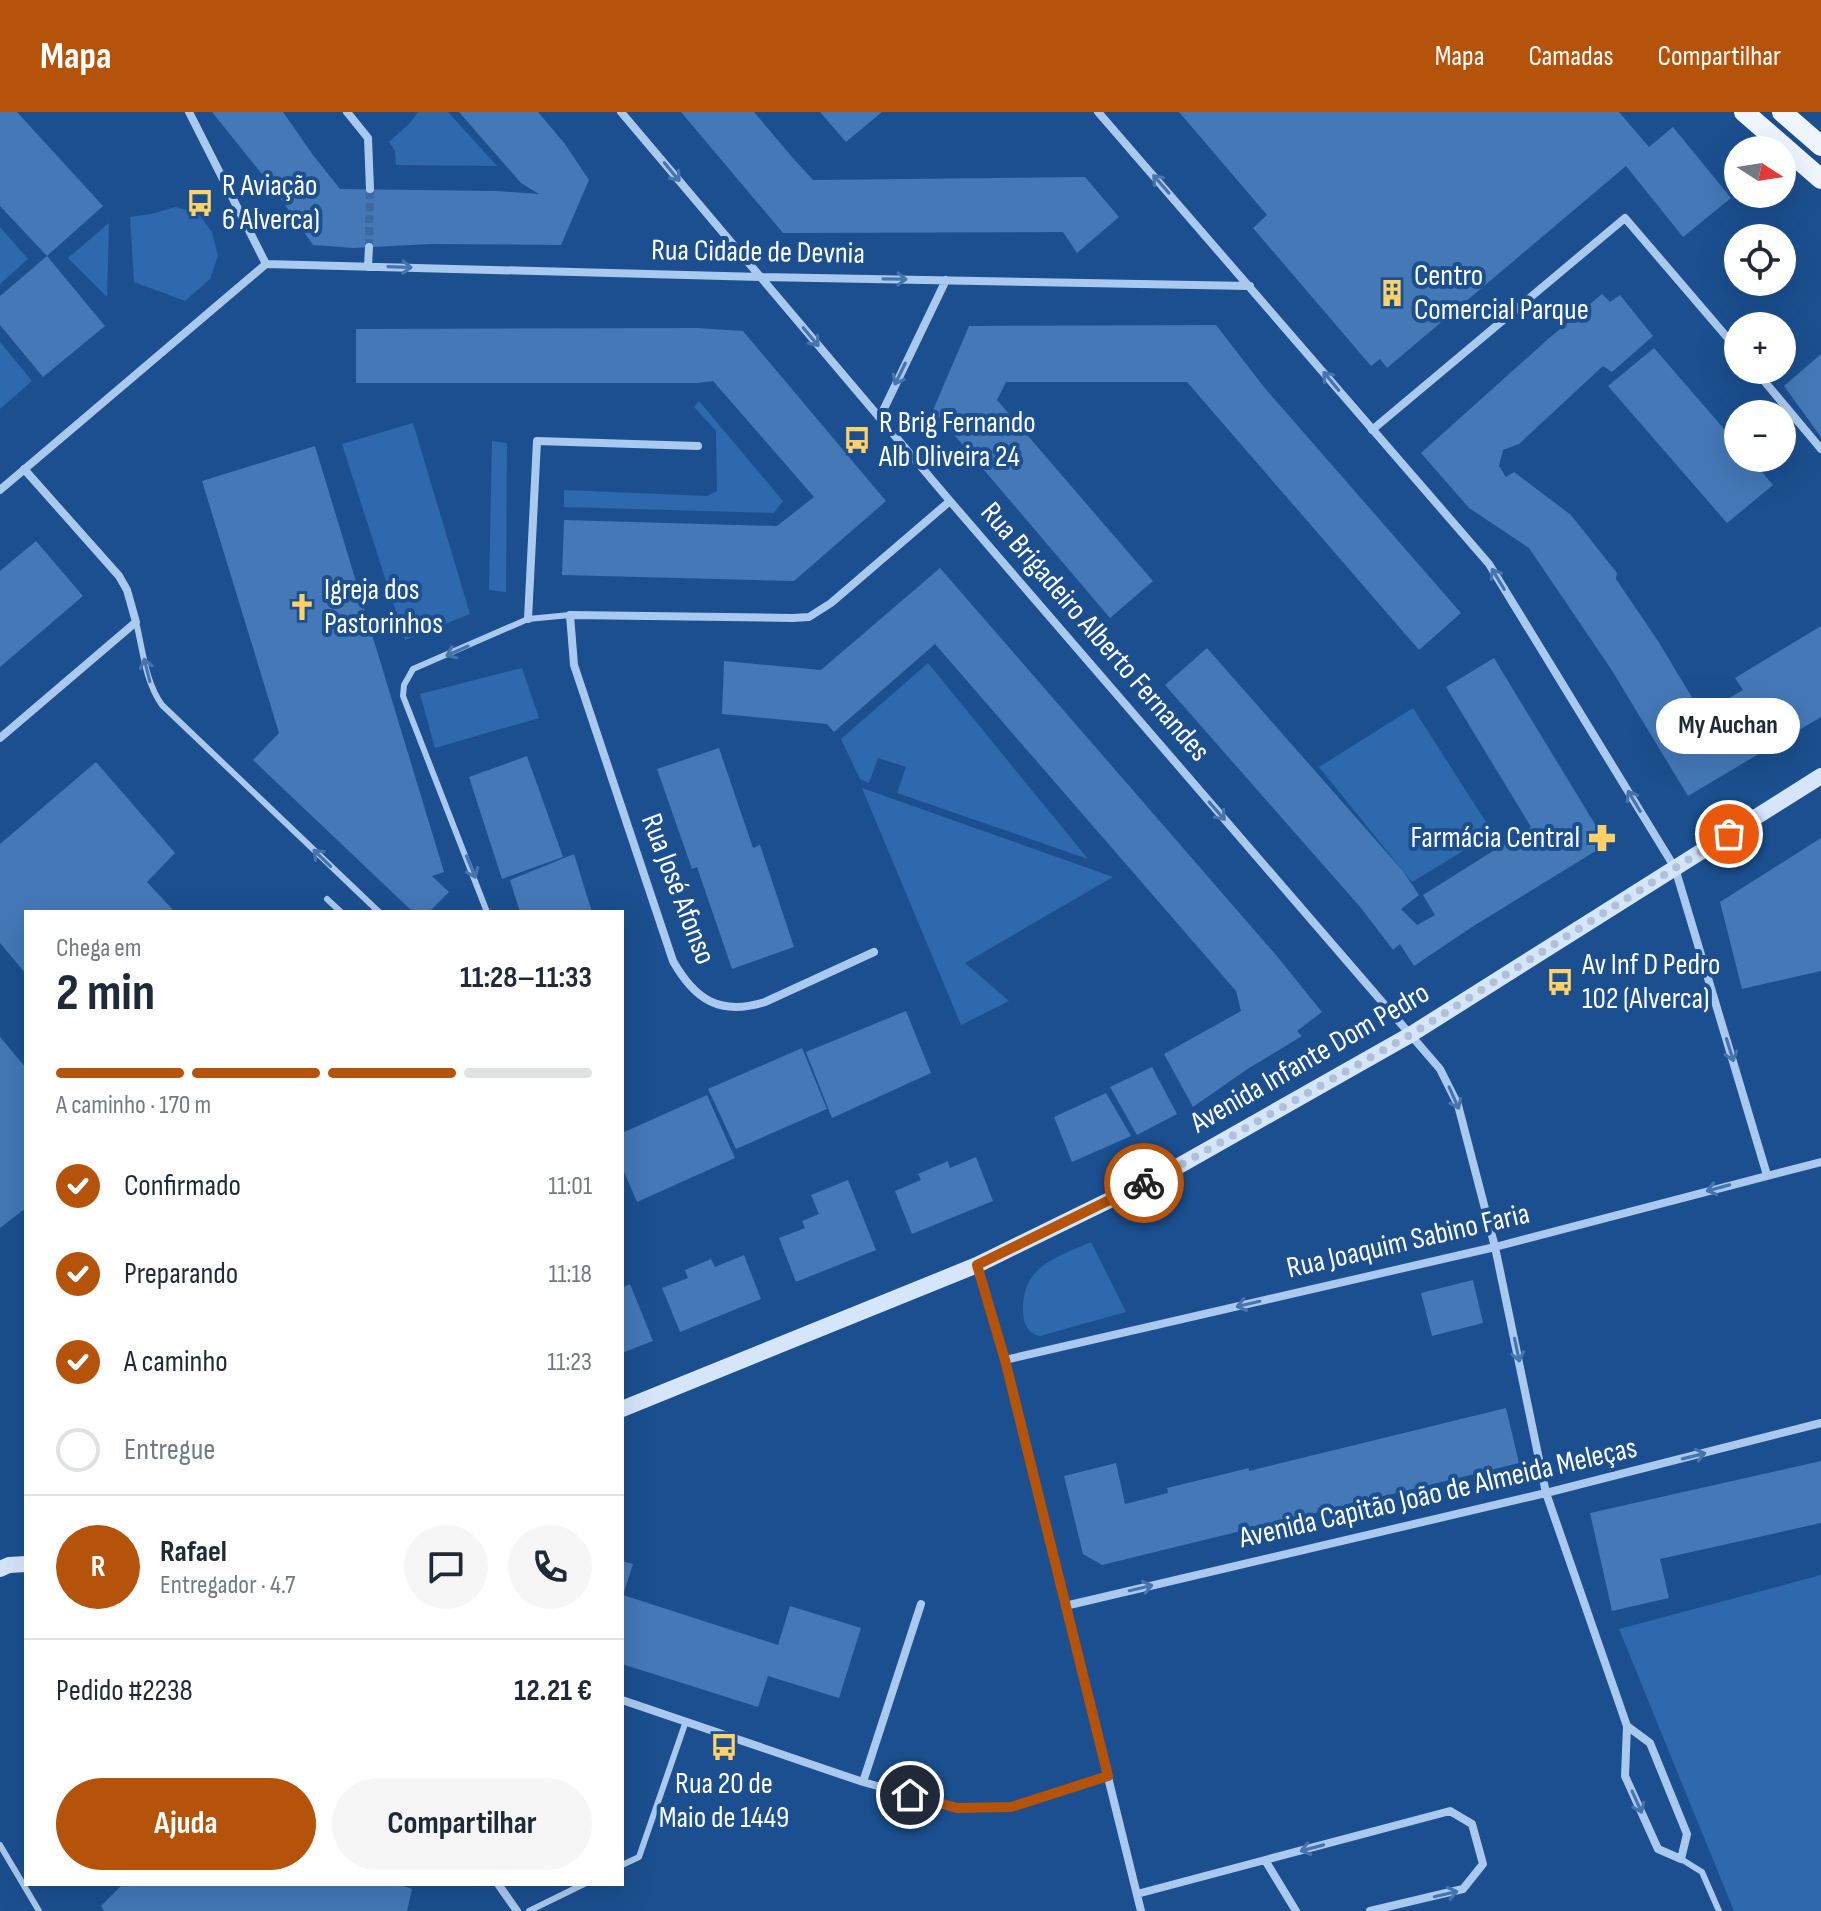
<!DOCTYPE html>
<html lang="pt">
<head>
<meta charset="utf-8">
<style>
  :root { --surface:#fff; --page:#f6f6f7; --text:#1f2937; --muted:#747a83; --line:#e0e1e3; --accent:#b45309 }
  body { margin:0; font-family:"Sofia Sans Condensed",sans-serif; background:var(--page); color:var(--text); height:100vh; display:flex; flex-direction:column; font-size:30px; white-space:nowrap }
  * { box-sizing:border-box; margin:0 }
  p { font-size:26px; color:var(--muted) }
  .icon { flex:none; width:44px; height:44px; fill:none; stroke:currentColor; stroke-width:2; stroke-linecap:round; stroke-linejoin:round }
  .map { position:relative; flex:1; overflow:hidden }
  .panel { position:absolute; left:24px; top:798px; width:600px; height:976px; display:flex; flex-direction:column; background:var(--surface); border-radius:0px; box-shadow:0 8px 32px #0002 }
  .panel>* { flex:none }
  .needle { width:52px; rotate:102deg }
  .controls { position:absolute; left:1724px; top:24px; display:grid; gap:16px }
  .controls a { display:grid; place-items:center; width:72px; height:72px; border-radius:50%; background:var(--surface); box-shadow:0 8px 32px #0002; font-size:40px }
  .pin { position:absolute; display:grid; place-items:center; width:68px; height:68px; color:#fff; margin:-34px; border:4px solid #fff; border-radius:50%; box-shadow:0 2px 8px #0007 }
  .courier { position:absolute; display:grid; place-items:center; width:80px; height:80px; margin:-40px; border:6px solid #b45309; border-radius:50%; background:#fff; color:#222; box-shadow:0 2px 10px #0007 }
  .bubble { position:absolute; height:56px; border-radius:28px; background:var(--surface); box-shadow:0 8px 32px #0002; font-size:26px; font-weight:700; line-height:56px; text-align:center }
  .summary em { font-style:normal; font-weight:700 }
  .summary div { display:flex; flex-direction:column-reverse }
  .summary { display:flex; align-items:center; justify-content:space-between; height:136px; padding:0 32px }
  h1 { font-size:52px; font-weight:700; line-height:60px }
  .bar { display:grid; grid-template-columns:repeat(4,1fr); gap:12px 8px; align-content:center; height:96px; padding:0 32px }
  .bar i { height:10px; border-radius:6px; background:var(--line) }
  .bar .current { background:var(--accent) }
  .bar p { grid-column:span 4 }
  .line { display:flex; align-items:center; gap:20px; padding:0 32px; border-top:2px solid var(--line) }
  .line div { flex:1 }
  .round { display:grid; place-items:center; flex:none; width:84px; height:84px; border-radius:42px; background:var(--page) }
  ol { padding:0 32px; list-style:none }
  li { display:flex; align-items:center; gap:24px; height:88px }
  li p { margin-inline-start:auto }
  li .icon { padding:8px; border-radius:50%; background:var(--accent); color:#fff; stroke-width:4 }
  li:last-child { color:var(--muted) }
  li i { width:44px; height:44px; border:4px solid var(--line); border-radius:50% }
  .cta { display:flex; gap:16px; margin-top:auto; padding:16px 32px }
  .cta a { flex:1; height:92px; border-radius:48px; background:var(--accent); color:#fff; font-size:32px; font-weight:700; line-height:92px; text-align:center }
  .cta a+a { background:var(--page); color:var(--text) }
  header { display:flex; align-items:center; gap:48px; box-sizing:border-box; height:112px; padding:0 40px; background:var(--accent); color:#fff }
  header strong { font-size:38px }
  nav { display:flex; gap:44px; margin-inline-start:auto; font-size:28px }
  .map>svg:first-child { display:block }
</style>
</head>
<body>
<header>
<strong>Mapa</strong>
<nav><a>Mapa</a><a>Camadas</a><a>Compartilhar</a></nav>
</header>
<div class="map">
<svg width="1821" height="1799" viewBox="0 0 1821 1799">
  <rect width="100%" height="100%" fill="#1b4f8f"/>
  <path fill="#2e69ad" d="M418,0H448L497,54L396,53L395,39L389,30L411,10Z
    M175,95L198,101L212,120L218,144L210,167L185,189L134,170L130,105L151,102Z
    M109,111L107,185L68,146Z
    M0,115L28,147L0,172Z
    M0,230L32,269L0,297Z
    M699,289L783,389L774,401L564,395V378L707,384L717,379L716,319L694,295Z
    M413,311L470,502L405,528L342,332Z
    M492,329L507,331L506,480L489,478Z
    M928,551L1088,747L897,681L906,655L878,646L869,671L860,667L841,627Z
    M522,556L539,606L435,636L420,582Z
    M1413,596L1493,721L1412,770L1319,655Z
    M862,676L1113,765L965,851L1009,889L961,913Z
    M1091,1130L1126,1200L1040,1224C1028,1222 1024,1213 1023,1201C1021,1154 1055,1146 1091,1130Z
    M1821,1463V1799H1734L1619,1517Z"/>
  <path fill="#4478b7" d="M0,0H17L103,94L47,144L0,94Z
    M212,0H283L313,43L340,77L496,79L539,82L521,71L459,0H538L565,32L589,68L561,133L430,132L354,136L313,133L274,77Z
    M681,0H754L792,45L813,68L1085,65L1119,105L1077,141L1063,120L783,121Z
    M820,0H882L846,30Z
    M1179,0H1619L1649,35L1673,15L1731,86L1683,125L1626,54L1387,256L1380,247L1371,254L1253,116L1267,103Z
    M47,144L105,214L43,265L0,213V184Z
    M1602,182L1610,190L1620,183L1653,224L1612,260L1603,254L1519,332L1503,338L1499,354L1506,365L1514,360L1571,403L1617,461L1616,467L1658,529L1696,592L1693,594L1697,601L1715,605L1729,597L1724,589L1743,578L1735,566L1821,514V605L1688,684L1611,557L1529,436L1469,396L1421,341L1547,228Z
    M1216,213L1264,275L1461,501L1419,538L1187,270H1006L997,288L1153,469L1110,506L933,298L969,214Z
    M698,216L743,219L886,389L794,469L562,463L564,408L777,414L814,385L713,269L698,271H356V217Z
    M1654,236L1738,333V346H1750L1773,373L1727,411L1608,274Z
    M1821,242V325L1784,274Z
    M315,334L444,760L432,764L449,780L429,800H413L253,648L279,621L202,369Z
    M36,429L83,484L0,555V459Z
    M940,456L1276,843L1322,900L1297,919L1302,924L1246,958L1193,995L1164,942L1241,899L1236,879L935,532L834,620L827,612L722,602L724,549L821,558Z
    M1207,536L1403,759L1419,783L1401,797L1417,813L1435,803L1423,783L1531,715L1446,575L1494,546L1607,732L1472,815L1414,854L1400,832L1393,838L1361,796L1165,573Z
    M719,636L753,736L760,733L794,835L732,857L697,755L692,757L657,657Z
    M527,644L563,745L502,767L469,665Z
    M96,650L175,741L147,770L175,800H26V862L0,831V732Z
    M1821,726V859L1742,877L1720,790Z
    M574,742L592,800H520L510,768Z
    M906,899L931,961L832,1006L806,940Z
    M0,925L26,956V1096L0,1116Z
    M802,936L827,997L736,1037L708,977Z
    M1152,955L1177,1002L1137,1023L1110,975Z
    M1106,981L1131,1024L1072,1050L1054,1005Z
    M707,983L735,1046L637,1090L622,1055V1021Z
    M976,1045L993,1089L912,1122L895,1079L921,1068L918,1062L948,1049L950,1056Z
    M848,1068L876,1138L796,1170L779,1126L805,1116L802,1109L819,1102L811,1083Z
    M744,1143L761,1187L680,1220L662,1176L688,1166L685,1158L711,1147L715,1155Z
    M1473,1168L1483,1211L1432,1224L1421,1181Z
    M630,1172L653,1229L622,1241V1176Z
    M1506,1296L1519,1351L1102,1453L1083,1442L1064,1364L1116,1351L1125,1392L1168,1381L1167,1376L1249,1356V1359Z
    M1821,1349V1411L1660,1447L1669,1486L1612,1499L1590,1401Z
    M622,1449L633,1452L623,1483L778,1533L790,1494L861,1516L839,1586L768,1564L758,1595L622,1552Z
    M123,1772H399L412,1777L407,1799H104L101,1794Z"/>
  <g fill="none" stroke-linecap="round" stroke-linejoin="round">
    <path stroke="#3d69a0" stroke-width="8" stroke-dasharray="8 4" stroke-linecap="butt" d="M369,135L370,77"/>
    <path stroke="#a9c9ee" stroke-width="6" d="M136,510C143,538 145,569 162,593L379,800
      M327,787L341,800
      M487,800L403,584L404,573L413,557L528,507L570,503
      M0,1733L39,1799
      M1681,1747L1702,1760L1719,1799
      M622,1753L639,1745L686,1609
      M529,1799L584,1772"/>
    <path stroke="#a9c9ee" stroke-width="8" d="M189,0L266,152
      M347,0L368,26L370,77
      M621,0L950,389L1440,957L1458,993L1495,1135L1546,1381L1627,1614L1625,1664L1658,1737L1681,1747L1687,1722L1650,1631L1627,1614
      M1098,0L1489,452L1675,756L1767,1063
      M266,152L761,165L1250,174
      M368,155L369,135
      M1755,258L1821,337
      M880,305L946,168
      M1372,318L1625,106L1738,238
      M0,378L266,152
      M528,507L537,329L698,334
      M0,626L136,510L127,478L119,464L24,357
      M874,840L765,890C720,904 695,888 673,849L574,553L570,503L793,506L809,505L831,491L950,389
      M977,1154L1005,1248L1141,1799
      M1005,1248L1495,1135L1821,1050
      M1065,1494L1546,1381L1821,1311
      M622,1588L863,1670L957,1696L1011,1695L1108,1664
      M863,1670L921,1492
      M498,1772L517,1799
      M1137,1782L1265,1748
      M1296,1799L1265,1748L1450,1699L1472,1712L1483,1752L1463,1777L1370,1799"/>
    <path stroke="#d6e6fa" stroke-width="16" d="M622,1297L977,1153L1177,1055L1410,923L1821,664
      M0,1457L9,1453L26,1452"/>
    <path stroke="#f0f6ff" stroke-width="20" d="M1744,0L1821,67
      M1782,0L1821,34"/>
  </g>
  <defs><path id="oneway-shaft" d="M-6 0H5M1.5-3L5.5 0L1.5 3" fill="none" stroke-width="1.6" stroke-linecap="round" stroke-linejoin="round" transform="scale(2)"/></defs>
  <g stroke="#4674ac">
    <use href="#oneway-shaft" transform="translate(672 60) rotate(50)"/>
    <use href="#oneway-shaft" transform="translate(1161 72) rotate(-131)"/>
    <use href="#oneway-shaft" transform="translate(400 155) rotate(2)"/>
    <use href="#oneway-shaft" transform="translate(895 167) rotate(1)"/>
    <use href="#oneway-shaft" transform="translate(811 225) rotate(50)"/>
    <use href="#oneway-shaft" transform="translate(900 262) rotate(116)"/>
    <use href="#oneway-shaft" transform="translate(1331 269) rotate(-130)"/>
    <use href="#oneway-shaft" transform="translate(1498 467) rotate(-121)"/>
    <use href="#oneway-shaft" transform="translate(457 539) rotate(156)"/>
    <use href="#oneway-shaft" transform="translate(147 558) rotate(-104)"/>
    <use href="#oneway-shaft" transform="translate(1634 689) rotate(-121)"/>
    <use href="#oneway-shaft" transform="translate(1217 699) rotate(49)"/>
    <use href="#oneway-shaft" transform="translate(322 746) rotate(-136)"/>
    <use href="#oneway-shaft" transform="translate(471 755) rotate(68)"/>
    <use href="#oneway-shaft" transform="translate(1730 938) rotate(73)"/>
    <use href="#oneway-shaft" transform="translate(1454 986) rotate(66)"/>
    <use href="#oneway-shaft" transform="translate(1718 1076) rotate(165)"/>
    <use href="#oneway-shaft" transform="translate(1248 1192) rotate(167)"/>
    <use href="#oneway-shaft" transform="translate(1517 1238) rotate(78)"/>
    <use href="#oneway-shaft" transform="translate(1694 1344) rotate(-14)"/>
    <use href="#oneway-shaft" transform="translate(1141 1476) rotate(-13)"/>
    <use href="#oneway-shaft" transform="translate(1637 1690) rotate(66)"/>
    <use href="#oneway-shaft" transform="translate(1312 1736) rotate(165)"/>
    <use href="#oneway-shaft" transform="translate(1446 1782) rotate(-13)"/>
  </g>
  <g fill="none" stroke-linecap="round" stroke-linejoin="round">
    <path stroke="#afc1d8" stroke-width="8" stroke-dasharray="0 14.4" d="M1144,1071L1177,1055L1410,923L1729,722"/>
    <path stroke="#b45309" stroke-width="10" d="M910,1683L957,1696L1011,1695L1108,1664L1005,1248L977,1153L1144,1071"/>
  </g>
  <defs>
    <g id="bus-bare" transform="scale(2.16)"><path d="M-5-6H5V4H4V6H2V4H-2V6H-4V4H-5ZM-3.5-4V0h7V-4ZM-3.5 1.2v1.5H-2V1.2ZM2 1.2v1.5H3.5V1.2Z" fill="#ffd166" stroke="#1b4f8f" stroke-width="2.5" paint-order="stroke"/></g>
    <g id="building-bare" transform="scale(2.16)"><path d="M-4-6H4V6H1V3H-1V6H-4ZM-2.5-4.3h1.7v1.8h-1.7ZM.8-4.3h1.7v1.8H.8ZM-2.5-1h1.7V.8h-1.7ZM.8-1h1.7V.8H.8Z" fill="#ffd166" stroke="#1b4f8f" stroke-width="2.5" paint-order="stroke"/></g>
    <g id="church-bare" transform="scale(2.16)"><path d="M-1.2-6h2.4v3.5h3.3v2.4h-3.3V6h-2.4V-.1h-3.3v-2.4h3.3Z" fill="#ffd166" stroke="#1b4f8f" stroke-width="2.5" paint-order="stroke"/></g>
    <g id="pharmacy-bare" transform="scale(2.16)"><path d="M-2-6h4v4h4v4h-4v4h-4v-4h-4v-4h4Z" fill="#ffd166" stroke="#1b4f8f" stroke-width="2.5" paint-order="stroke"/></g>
  </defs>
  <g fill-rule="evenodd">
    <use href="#bus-bare" x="200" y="91"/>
    <use href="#building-bare" x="1392" y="181"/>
    <use href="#bus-bare" x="857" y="328"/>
    <use href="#church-bare" x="302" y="495"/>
    <use href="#pharmacy-bare" x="1602" y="726"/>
    <use href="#bus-bare" x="1560" y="870"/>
    <use href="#bus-bare" x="724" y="1635"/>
  </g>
  <g text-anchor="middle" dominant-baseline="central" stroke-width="8" stroke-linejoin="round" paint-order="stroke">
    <g font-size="30" fill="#fff" stroke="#1b4f8f" text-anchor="start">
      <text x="222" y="74">R Aviação<tspan x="222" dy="34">6 Alverca)</tspan></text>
      <text x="1414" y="164">Centro<tspan x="1414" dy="34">Comercial Parque</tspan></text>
      <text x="879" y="311">R Brig Fernando<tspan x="879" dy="34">Alb Oliveira 24</tspan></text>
      <text x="324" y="478">Igreja dos<tspan x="324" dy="34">Pastorinhos</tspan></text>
      <text x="1580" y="726" text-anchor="end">Farmácia Central</text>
      <text x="1582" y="853">Av Inf D Pedro<tspan x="1582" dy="34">102 (Alverca)</tspan></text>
      <text x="724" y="1672" text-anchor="middle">Rua 20 de<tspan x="724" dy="34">Maio de 1449</tspan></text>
    </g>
    <g font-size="30" fill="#fff" stroke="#1b4f8f">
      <text transform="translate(758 140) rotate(1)">Rua Cidade de Devnia</text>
      <text transform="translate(1095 520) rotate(49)">Rua Brigadeiro Alberto Fernandes</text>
      <text transform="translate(678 777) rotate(69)">Rua José Afonso</text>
      <text transform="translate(1310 946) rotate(-30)">Avenida Infante Dom Pedro</text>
      <text transform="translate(1408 1129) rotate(-13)">Rua Joaquim Sabino Faria</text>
      <text transform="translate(1438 1381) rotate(-13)">Avenida Capitão João de Almeida Meleças</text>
    </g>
  </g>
</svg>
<div class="controls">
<a><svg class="needle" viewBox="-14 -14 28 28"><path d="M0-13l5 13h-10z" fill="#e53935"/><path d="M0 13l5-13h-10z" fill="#747a83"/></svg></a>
<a><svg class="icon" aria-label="locate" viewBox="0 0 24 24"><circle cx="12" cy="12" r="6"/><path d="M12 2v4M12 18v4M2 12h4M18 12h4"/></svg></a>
<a>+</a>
<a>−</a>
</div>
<div class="pin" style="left:1729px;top:722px;background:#ea580c"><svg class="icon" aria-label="bag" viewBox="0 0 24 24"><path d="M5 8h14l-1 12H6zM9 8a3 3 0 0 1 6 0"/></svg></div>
<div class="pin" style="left:910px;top:1683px;background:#1f2937"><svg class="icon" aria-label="home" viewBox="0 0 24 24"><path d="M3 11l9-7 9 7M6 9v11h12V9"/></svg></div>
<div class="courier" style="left:1144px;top:1071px"><svg class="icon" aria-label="bike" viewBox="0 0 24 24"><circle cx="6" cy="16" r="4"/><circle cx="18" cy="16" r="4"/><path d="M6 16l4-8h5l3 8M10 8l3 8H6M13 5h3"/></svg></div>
<div class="bubble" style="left:1656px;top:586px;width:144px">My Auchan</div>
<section class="panel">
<div class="summary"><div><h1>2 min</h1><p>Chega em</p></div><em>11:28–11:33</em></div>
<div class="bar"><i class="current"></i><i class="current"></i><i class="current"></i><i></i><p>A caminho · 170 m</p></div>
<ol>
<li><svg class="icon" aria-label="check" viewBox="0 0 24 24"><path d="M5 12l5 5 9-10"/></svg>Confirmado<p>11:01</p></li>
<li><svg class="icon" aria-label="check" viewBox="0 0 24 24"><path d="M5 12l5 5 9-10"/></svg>Preparando<p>11:18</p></li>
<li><svg class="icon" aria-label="check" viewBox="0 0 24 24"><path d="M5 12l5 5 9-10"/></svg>A caminho<p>11:23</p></li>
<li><i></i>Entregue</li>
</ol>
<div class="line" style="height:144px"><b class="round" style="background:var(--accent);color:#fff">R</b><div><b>Rafael</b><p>Entregador · 4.7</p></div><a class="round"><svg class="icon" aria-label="chat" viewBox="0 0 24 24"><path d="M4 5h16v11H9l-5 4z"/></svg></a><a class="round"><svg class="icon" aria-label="phone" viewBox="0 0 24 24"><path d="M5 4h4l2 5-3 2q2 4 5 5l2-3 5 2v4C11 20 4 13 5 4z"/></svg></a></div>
<div class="line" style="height:104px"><div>Pedido #2238</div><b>12.21 €</b></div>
<div class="cta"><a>Ajuda</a><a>Compartilhar</a></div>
</section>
</div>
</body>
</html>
